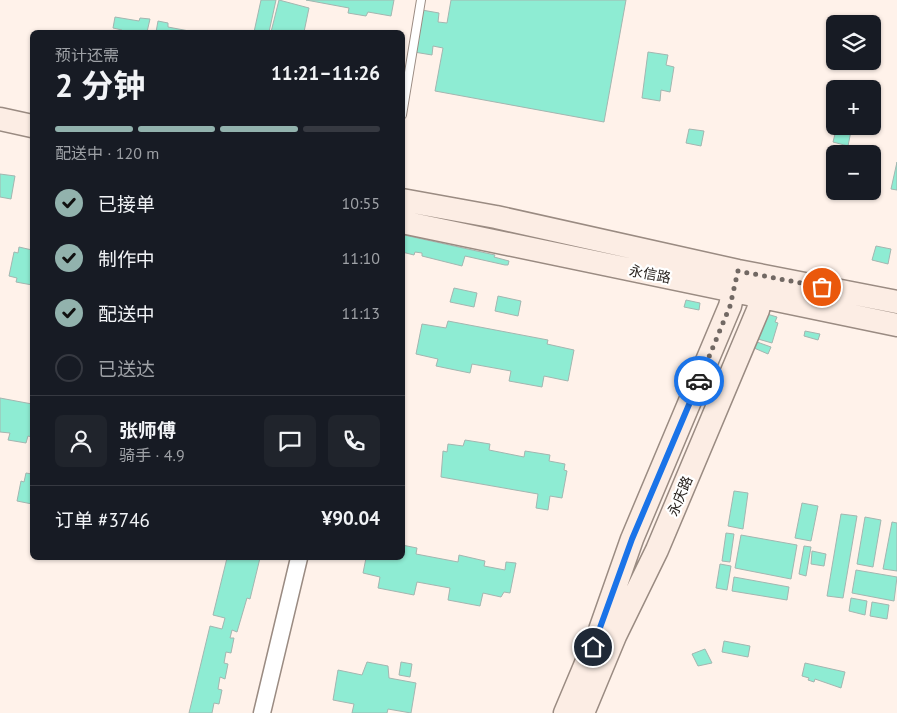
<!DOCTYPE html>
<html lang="zh">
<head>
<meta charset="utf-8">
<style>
  :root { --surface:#171b24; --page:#20242c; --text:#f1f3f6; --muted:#9ea1a6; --line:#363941; --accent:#92b2ad }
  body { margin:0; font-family:"PT Sans","Noto Sans SC",sans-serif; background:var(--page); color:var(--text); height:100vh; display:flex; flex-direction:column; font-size:19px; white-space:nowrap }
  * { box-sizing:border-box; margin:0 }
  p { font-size:16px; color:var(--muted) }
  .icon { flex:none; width:28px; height:28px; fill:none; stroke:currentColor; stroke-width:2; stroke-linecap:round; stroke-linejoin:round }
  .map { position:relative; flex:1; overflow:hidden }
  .drawer { position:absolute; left:30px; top:30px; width:375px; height:530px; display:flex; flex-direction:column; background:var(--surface); border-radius:8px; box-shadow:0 1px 4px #0004 }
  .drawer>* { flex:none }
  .fabs { position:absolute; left:826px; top:15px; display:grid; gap:10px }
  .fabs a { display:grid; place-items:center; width:55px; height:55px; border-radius:8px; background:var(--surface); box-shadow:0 1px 4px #0004; font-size:25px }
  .pin { position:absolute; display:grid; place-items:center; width:42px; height:42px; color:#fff; margin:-21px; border:2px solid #fff; border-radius:50%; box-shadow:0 1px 5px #0007 }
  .courier { position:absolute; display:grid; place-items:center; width:50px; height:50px; margin:-25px; border:4px solid #1a73e8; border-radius:50%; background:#fff; color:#222; box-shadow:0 1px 6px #0007 }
  .summary em { font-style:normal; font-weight:700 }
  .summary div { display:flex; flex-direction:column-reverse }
  .summary { display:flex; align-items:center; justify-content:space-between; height:85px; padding:0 25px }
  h1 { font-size:32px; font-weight:700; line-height:38px }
  .bar { display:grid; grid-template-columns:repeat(4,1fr); gap:8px 5px; align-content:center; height:60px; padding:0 25px }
  .bar i { height:6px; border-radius:4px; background:var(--line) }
  .bar .active { background:var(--accent) }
  .bar p { grid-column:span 4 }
  .line { display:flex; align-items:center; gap:12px; padding:0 25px; border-top:1px solid var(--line) }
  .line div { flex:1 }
  .round { display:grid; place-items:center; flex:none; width:52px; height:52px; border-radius:8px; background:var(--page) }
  ol { padding:0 25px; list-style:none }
  li { display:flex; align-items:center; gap:15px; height:55px }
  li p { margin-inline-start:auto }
  li .icon { padding:5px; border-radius:50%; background:var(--accent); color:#111; stroke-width:4 }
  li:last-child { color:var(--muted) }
  li i { width:28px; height:28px; border:2px solid var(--line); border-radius:50% }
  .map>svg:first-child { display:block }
</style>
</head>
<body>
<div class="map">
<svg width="897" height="713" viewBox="0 0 897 713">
  <rect width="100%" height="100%" fill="#fff2ea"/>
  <path fill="#8eecd3" stroke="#a3b6b0" d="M261,0H276L269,32H254Z
    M279,0L309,8L304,32H271Z
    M306,0H394L391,16L368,12L366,16L348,13L349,8Z
    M451,0H626L604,122L435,91L443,48L433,46L432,55L414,52L422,10L439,13L438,22L447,23Z
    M115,17L139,21L140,18L150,19L147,32H121L122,30L113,28Z
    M158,21L168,23V27L189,31V32H156Z
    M648,52L668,55L666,65L674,67L670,92L661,90L660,101L642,98Z
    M837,126H852L848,146L833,142Z
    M689,129L704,131L701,146L686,143Z
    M897,162V190L891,189Z
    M0,174L15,176L11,199L0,197Z
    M404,235L495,255L494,257L509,261L508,265H505L465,256L462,266L422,256V253L415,252L414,255L402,252Z
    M876,246L891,249L888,264L872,260Z
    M19,247L32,250V285L16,282L17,278L9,276L14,252L18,253Z
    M454,288L477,293L474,307L450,302Z
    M498,296L521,301L518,316L495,311Z
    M686,300L700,303L699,310L684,307Z
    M767,314L777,317L775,322L778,323L772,343L758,339Z
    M448,321L548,340L547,344L574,350L568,381L544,376L542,387L509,381L511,371L472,364L470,373L436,366L438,359L416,354L422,324L446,328Z
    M805,331L820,334L818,340L804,336Z
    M757,342L771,347L768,354L754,348Z
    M0,398L32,404V437L28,436L26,443L8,440L10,433L0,432Z
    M465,440L490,444L489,450L524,457L525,451L550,455L549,461L565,464L564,470L567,471L562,498L550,496L548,510L536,508L538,494L441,477L443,451L447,452L448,444L463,446Z
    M26,473L32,474V504L17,501L21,481L24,482Z
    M734,491L748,493L743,529L728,526Z
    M802,503L818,506L811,541L795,538Z
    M841,514L857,516L843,598L827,596Z
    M865,517L881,520L873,567L857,564Z
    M892,522L897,523V571L883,569Z
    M726,533L734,534L730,562L722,561Z
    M741,535L797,545L791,579L735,568Z
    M402,545L417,548L416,554L458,562L459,555L485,561L484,566L505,570L506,562L516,563L510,593L504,592L501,597L483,593L480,606L448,600L450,588L417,582L414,595L378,588L380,577L363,573L366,558H402Z
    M804,546L811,547L806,576L799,574Z
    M812,551L826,554L824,566L811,564Z
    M227,558H260L250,599L247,598L237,632L232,630L230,638H234L231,653L226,652L224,663L228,664L225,679L220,677L218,689L222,690L219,704L214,703L212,713H189L210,626L222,629L225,618L213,615Z
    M720,564L731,566L727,590L716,588Z
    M856,570L897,577L894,601L852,593Z
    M734,577L789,587L787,600L732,591Z
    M851,598L867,601L865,615L849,611Z
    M872,602L889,605L887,619L870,616Z
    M724,641L750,646L748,657L722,652Z
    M705,649L712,663L698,666L692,654Z
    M367,662L388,666L389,678L416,683L411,713L388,709L387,713H352L354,704L333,700L338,670L362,675Z
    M401,662L412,664L410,677L399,675Z
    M805,663L845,672L841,688L815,679L814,682L808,680L809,678L802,676Z"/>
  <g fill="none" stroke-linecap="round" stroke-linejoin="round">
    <g stroke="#9a8b82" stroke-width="10">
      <path id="lane" d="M402,115L421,0"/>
    </g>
    <g stroke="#9a8b82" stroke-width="19">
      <path id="street" d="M262,713L299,558"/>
    </g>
    <g stroke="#9a8b82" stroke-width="25">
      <path id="secondary" d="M0,119L32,126
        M402,200L496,217L738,271L897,302
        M402,222L897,325
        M565,713L600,630L632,539L730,306L737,276
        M583,713L615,636L657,550L758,310L764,281"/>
    </g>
    <use href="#lane" stroke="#fff" stroke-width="8"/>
    <use href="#street" stroke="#fff" stroke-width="16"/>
    <use href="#secondary" stroke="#fcede4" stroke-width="22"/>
  </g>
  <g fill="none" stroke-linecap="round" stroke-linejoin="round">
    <path stroke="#716863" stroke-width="5" stroke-dasharray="0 9" d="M699,381L730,306L738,271L822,287"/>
    <path stroke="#1a73e8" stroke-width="6" d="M593,647L632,539L699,381"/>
  </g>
  <g text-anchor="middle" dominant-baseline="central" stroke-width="4.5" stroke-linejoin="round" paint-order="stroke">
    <g font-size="14" fill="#241e1a" stroke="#fff">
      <text transform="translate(650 274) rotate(11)">永信路</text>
      <text transform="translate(680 496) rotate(-67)">永庆路</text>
    </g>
  </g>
</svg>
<div class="fabs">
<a><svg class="icon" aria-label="layers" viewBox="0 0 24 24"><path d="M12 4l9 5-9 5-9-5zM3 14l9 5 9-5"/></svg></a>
<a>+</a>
<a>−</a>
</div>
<div class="pin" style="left:822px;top:287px;background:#ea580c"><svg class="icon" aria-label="bag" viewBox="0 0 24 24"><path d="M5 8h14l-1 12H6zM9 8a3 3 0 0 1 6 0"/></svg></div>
<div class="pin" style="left:593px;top:647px;background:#1f2937"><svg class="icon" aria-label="home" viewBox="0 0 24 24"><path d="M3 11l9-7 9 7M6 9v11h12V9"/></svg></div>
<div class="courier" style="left:699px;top:381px"><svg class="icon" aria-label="car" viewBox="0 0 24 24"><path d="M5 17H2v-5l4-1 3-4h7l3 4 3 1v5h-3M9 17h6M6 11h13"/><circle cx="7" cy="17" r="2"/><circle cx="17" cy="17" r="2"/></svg></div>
<section class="drawer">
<div class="summary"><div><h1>2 分钟</h1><p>预计还需</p></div><em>11:21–11:26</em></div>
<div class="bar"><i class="active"></i><i class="active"></i><i class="active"></i><i></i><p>配送中 · 120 m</p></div>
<ol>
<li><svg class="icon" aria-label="check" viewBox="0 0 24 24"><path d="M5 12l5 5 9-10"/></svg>已接单<p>10:55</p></li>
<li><svg class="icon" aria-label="check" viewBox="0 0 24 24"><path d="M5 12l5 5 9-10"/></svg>制作中<p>11:10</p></li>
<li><svg class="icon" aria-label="check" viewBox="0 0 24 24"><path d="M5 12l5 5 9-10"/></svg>配送中<p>11:13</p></li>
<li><i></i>已送达</li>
</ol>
<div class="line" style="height:90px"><a class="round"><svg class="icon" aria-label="person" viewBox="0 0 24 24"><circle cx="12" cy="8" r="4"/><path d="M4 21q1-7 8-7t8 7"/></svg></a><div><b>张师傅</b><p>骑手 · 4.9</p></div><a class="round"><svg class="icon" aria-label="chat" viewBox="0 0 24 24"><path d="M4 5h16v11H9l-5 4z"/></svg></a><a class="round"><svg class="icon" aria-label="phone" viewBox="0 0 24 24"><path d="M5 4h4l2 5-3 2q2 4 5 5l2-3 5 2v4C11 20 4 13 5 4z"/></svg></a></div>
<div class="line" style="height:65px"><div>订单 #3746</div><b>¥90.04</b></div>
</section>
</div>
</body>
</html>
